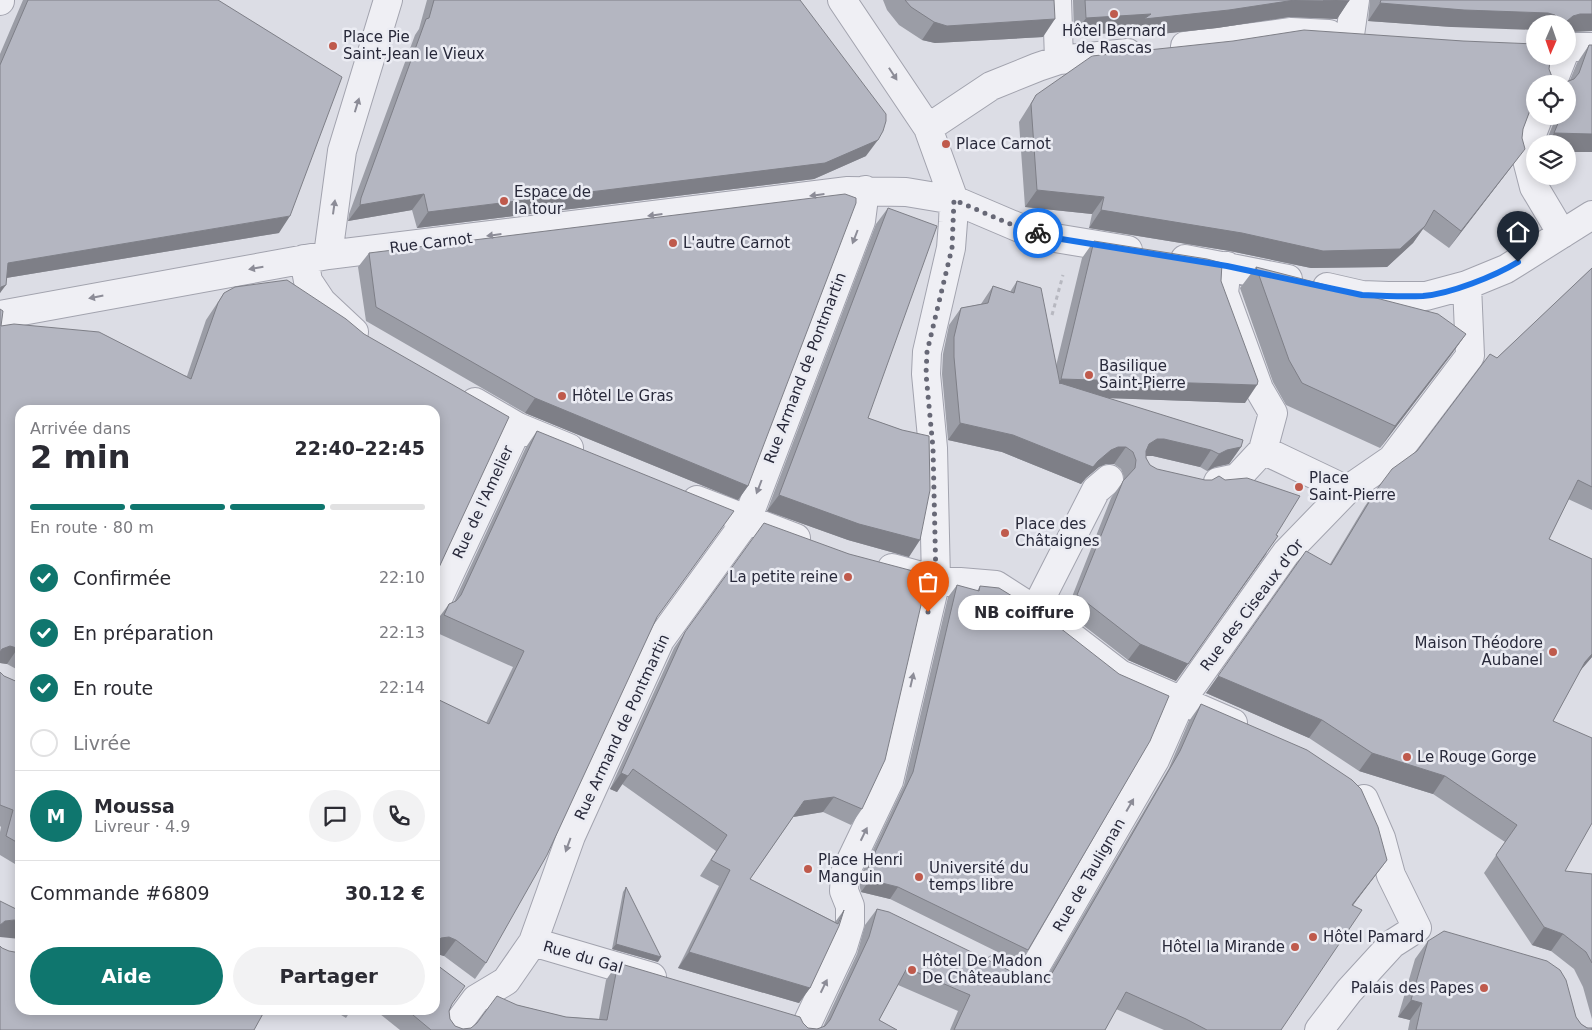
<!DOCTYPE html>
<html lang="fr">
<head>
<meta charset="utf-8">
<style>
  :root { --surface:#fff; --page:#f2f2f3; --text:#2b2b33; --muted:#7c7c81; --line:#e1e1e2; --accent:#0f766e }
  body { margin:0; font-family:"DejaVu Sans",sans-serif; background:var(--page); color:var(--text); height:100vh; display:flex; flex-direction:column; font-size:19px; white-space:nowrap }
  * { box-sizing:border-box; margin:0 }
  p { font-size:16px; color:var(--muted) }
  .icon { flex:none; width:28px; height:28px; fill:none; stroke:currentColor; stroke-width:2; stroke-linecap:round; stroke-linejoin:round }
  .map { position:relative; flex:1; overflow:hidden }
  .side { position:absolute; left:15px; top:405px; width:425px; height:610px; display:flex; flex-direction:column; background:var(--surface); border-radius:15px; box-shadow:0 2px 12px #0003 }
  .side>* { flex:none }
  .needle { width:32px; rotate:182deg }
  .buttons { position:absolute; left:1526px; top:15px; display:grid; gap:10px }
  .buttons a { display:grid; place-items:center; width:50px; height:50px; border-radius:50%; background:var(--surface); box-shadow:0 2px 12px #0003; font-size:25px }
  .pin { position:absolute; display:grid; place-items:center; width:42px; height:42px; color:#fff; margin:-51px -21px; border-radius:50% 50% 50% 0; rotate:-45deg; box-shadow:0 0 5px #0007 }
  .pin .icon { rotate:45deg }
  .courier { position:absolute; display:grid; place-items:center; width:50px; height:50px; margin:-25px; border:4px solid #1a73e8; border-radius:50%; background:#fff; color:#222; box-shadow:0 1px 6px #0007 }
  .bubble { position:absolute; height:35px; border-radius:18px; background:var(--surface); box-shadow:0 2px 12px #0003; font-size:16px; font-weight:800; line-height:35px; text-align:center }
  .head em { font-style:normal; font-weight:800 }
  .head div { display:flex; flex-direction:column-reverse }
  .head { display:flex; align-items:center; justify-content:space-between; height:85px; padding:0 15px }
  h1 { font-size:32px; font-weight:800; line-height:38px }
  .bar { display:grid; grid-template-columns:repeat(4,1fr); gap:8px 5px; align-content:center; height:60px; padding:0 15px }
  .bar i { height:6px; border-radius:4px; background:var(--line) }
  .bar .active { background:var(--accent) }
  .bar p { grid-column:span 4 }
  .line { display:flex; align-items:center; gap:12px; padding:0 15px; border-top:1px solid var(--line) }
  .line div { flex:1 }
  .round { display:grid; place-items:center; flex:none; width:52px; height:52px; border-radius:26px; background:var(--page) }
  ol { padding:0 15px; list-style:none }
  li { display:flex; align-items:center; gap:15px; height:55px }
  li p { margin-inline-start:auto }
  li .icon { padding:5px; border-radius:50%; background:var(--accent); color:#fff; stroke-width:4 }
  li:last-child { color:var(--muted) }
  li i { width:28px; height:28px; border:2px solid var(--line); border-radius:50% }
  .action { display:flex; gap:10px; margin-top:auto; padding:10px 15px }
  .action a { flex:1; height:58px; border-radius:30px; background:var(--accent); color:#fff; font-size:20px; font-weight:800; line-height:58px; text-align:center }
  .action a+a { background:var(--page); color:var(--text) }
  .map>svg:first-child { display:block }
</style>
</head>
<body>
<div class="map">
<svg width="1592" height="1030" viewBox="0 0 1592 1030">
  <rect width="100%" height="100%" fill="#dcdde5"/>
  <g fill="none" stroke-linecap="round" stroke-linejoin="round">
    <g stroke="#a2a3ae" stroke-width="30">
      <path id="minor" d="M1057,0L1059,60
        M0,1V0
        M1350,35L1355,0
        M1185,46L1291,32L1329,34
        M1568,47H1592
        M1552,84L1563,56
        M1539,116L1525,152L1534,187L1562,234
        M928,128L991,86L1038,67L1059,60L1128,53
        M328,255L342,151L388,0
        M304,259L308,281L322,302L354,332
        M1185,259L1288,279
        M1227,266L1224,293L1259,389L1273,413L1263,450L1347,490
        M1327,287L1362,295L1388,296H1426L1467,285L1506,269L1592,215
        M0,315L328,255L848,191L906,192L954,200L1027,231L1055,238L1128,250
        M475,402L518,427L569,448
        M1218,482L1237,478L1263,450
        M697,500L796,538
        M892,568L936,580L996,585L1046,617L1120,674L1233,723
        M435,605L518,427
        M1035,610L1096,490L1109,479
        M1364,799L1381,838L1391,875L1417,928
        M533,942L652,977
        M997,969L1026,983L1155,760L1181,701L1286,553L1347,490L1392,459L1470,356L1467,285
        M453,1030L476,999L506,981L533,942L571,836L660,640L747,520L861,221L865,190
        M804,1030L843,947L850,924V906L844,891L845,873L889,781L936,580L933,448L926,374L927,352L951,248L953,222L954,200L928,128L842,0
        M1319,1030L1349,991L1392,944L1417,928"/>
    </g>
    <path stroke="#b7b8c0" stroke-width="3" stroke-dasharray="4 4" stroke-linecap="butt" d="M1052,315L1063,275"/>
    <use href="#minor" stroke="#efeff4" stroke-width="28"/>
  </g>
  <path fill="#9b9da6" d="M23,0H218L279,233L6,278L0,293V54Z
    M427,0H800L866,156L814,179L417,228L412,210L348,221L349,214L415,35L419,29Z
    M883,0H1054L1043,37L935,43L922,40L899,25L887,10Z
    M1073,0H1349L1337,19L1289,17L1217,28L1132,37L1135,32L1074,35Z
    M1370,0H1592V31L1568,32V24H1535L1452,27L1368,21Z
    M1463,41L1550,61L1549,69L1552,77L1559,81L1566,82L1570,80L1577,63L1589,45H1592V152H1568V144H1545L1554,122V116H1568V84H1535V101L1533,102L1523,129L1512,166L1449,248L1423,229L1413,243L1387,267L1311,268L1230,251L1089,228L1092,214L1025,207L1019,122L1036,95Z
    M888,208L868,418L902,430L909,557L848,540L767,511L876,224Z
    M1094,241L1221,281L1245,403L1109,398L1241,447L1229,464L1215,467L1207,471L1200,467L1153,456H1146L1176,681L1128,660L1066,612L1111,498L1124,480V477L1121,469L1114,464H1106L1099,467L1086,478L1081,484L1002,452L948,440L942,374L943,354L949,325L961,308L981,304L993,286L1010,292L1017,281L1056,366L1082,258Z
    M369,253L748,486L738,500L525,413L366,321L358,267Z
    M1256,267L1466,334L1451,355L1380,448L1286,405L1273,382L1240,288Z
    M1592,268V510L1568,499L1549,539L1592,559V657L1580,671L1553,721L1565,871L1592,874V1019L1583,987L1574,969L1551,951L1532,945L1484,873L1505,842L1433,794L1359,771L1309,738L1206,693L1330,564L1365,506L1377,489L1417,451L1497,358Z
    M224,293L435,410H20V671L7,664L0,663V309L1,326L187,376L206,320Z
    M537,431L657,618L486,963L475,979L444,956L437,954L486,723L513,667L435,632V625L437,620L449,604L454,602L526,447Z
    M957,585L977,591L980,586L1028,950L1020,963L890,899L861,892L860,888V877L904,785L948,597Z
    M685,632L862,809L851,825L823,812L793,817L750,879L835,922L844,910L810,988L799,1003L678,968L719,886L700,876L716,851L622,784L617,792L610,789L674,648Z
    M0,672L4,676L20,683V867L0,855V832L1,827L0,826Z
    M1201,704L1387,860L1375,876L1353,905L1281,1030H1164L1116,1009L1105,1030H950L958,1011L898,985L879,1020L897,1030H400L375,1010H435L451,1006L449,1011L450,1019L455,1026L463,1029L471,1028L517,1005L566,1017L599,1019L606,980L618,963L803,1023L808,1028L817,1029L823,1027L857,954L865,925L877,909L1031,981L1038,982L1045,980L1169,768L1189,721Z
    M626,887L658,962L612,949L623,892Z
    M1428,941L1576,1017L1581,1024L1592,1030H1408L1410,1020L1398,1017L1415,959Z
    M333,1010H351L346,1018Z"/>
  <path fill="#7e7f87" d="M1295,0L1349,1L1337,19L1289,17L1217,28L1132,37L1135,32L1074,35L1086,18Z
    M1380,3L1548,13L1555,15L1549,24H1535V30L1452,27L1368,21Z
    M1580,14H1592V31L1568,32V24H1565L1567,21L1573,16Z
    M1055,19L1043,37L935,43L922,40L934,22Z
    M1554,133L1592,134V152H1568V144H1547Z
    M878,140L866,156L814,179L417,228L428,212Z
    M1525,149L1512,166L1449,248L1461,231Z
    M1037,190L1104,197L1092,214L1025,207Z
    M424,194L412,210L348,221L360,205Z
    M1101,210L1425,226L1413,243L1387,267L1311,268L1230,251L1089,228Z
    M290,216L279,233L0,279L8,263Z
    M6,285L0,293V289L1,287Z
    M1466,334L1451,355L1380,448L1395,426Z
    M1061,379L1257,385L1245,403L1049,396Z
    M535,398L748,486L738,500L525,413Z
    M960,423L1013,435L1098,461L1111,450L1118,447H1126L1114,464H1106L1099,467L1086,478L1081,484L1002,452L948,440Z
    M1157,439H1164L1211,450L1200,467L1153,456H1145L1137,461L1149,444Z
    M1241,447L1229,464L1215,467L1207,471L1219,454L1227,450Z
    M779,495L920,540L909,557L848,540L767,511Z
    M1267,553L1176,681L1128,660L1140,644Z
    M10,646L18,648L7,664L0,663V652L2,649Z
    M1592,654V657L1572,680L1585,662Z
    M1218,676L1322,720L1309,738L1206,693Z
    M1372,753L1445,776L1433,794L1359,771Z
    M621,773L628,776L617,792L610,789Z
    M834,797L823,812L793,817L804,801Z
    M1387,860L1375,876L1341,921L1352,905Z
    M870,880L898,887L890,899L861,892Z
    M14,920L20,921V939L0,937V925L5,921Z
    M1544,927L1563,934L1551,951L1532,945Z
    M449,937L456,940L444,956L437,954H435V943L441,938Z
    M616,944L661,957L658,962L612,949Z
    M689,952L810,988L799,1003L678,968Z
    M1411,1000L1422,1003L1410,1020L1398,1017Z"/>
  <path fill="#b4b6c1" stroke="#7e7f87" d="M28,0H218L342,77L290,216L8,263L6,285L1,287L0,289V65Z
    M434,0H800L886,114V121L883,131L878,140L825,163L428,212L424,194L360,205L361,198L426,19L429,18Z
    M905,0H1054L1055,19L947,26L934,22L911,7Z
    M1085,0H1295L1229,10L1144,19L1151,14L1086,18Z
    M1323,0H1349V1Z
    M1381,0H1592V14H1580L1573,16L1567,21L1566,24H1561V21L1555,15L1548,13L1464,10L1380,3Z
    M1304,30L1463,41L1535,44V56H1552L1550,61L1549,69L1552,77L1559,81L1566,82L1574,79L1579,73L1589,45H1592V134L1554,133L1561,116H1568V84H1535V97L1523,129L1522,138L1525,149L1461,231L1434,210L1425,226L1400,249L1323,251L1242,233L1101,210L1104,197L1037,190L1031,104L1036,95L1092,56L1233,41Z
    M845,194L856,198V203L748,486L535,398L376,307L369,253Z
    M888,208L937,226L868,418L902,430L929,436L930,490L920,540L859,524L779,495Z
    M1094,241L1207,259L1222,263L1221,281L1258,381L1257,385L1061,379Z
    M1256,267L1438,314L1466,334L1395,426L1302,383L1289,360Z
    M1592,268V487L1578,480L1549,539L1592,559V654L1585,662L1553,721L1592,738V823L1565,871L1592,874V963L1586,952L1563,934L1544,927L1496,855L1517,825L1445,776L1372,753L1322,720L1218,676L1306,551L1331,565L1377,489L1392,469L1417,451L1490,354L1497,358Z
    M287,280L346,319L364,334L509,417L435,576V410H20V649L10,646L2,649L0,652V309L3,311L1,326L14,324L99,332L191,379L218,303L224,293L235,287Z
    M1017,281L1041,288L1060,384V383L1243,440L1241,447L1227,450L1219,454L1211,450L1164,439H1157L1149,444L1146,451V458L1150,465L1157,469L1205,480H1212L1219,476L1225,480L1247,478L1300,496L1276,535L1278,536L1188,664L1140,644L1077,595L1123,481L1135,468L1136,460L1133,452L1126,447H1118L1111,450L1098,461L1093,467L1013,435L960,423L954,357V337L961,308L988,303L993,286L1014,293Z
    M537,431L734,511L657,617L547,855L486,963L456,940L449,937L441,938L435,943V698L489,724L524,651L444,615L449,604L456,601L461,595Z
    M764,523L849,554L928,575L885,760L862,809L834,797L804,801L750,879L838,924L844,910L839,926L810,988L689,952L730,870L711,860L727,835L633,769L628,776L621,773L685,632Z
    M957,585L979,591L980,586L999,588L1046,617L1119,674L1169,696L1150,741L1028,950L898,887L870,880L868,876L869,865L913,772Z
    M0,672L4,676L20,683V844L6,836L13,810L0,805Z
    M1201,704L1307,750L1352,780L1361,789L1378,827L1387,860L1352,905L1362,910L1281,1030H1207L1186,1019L1126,992L1105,1030H954L970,995L907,968L879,1020L897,1030H431L407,1010H435V963L437,965L465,986L452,1004L449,1011L450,1019L455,1026L463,1029L471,1028L477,1023L497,996L517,1005L566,1017L607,1020L618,963L800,1017L803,1023L808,1028L817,1029L825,1026L830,1020L869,937L877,909L889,912L1031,981L1038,982L1045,980L1051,975L1180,751Z
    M626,887L661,957L616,944Z
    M0,901L20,911V921L14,920L5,921L0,925Z
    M1444,931L1547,961L1560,970L1566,980L1576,1017L1581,1024L1587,1028H1592V1030H1416L1422,1003L1411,1000L1428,941Z
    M0,946L2,948L9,951L20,953V1010H265L254,1030H0Z"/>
  <defs><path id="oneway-solid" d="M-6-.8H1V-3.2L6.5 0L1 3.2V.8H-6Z" transform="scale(1.25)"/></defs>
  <g fill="#8c8c97">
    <use href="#oneway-solid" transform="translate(893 74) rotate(57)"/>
    <use href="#oneway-solid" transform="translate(357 105) rotate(-73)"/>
    <use href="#oneway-solid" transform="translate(817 195) rotate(173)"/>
    <use href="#oneway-solid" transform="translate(334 207) rotate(-82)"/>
    <use href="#oneway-solid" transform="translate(655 215) rotate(173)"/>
    <use href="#oneway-solid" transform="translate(494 235) rotate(173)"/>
    <use href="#oneway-solid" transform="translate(855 237) rotate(111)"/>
    <use href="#oneway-solid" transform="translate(256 268) rotate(170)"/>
    <use href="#oneway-solid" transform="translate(96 297) rotate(169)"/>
    <use href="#oneway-solid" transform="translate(759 487) rotate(111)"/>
    <use href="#oneway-solid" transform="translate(912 680) rotate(-77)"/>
    <use href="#oneway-solid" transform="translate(1130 805) rotate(-60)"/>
    <use href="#oneway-solid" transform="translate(864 834) rotate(-64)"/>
    <use href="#oneway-solid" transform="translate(568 845) rotate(110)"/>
    <use href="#oneway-solid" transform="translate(824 986) rotate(-64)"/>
  </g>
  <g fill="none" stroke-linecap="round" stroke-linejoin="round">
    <path stroke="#676876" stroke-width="5" stroke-dasharray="0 9" d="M928,612L936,580L933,448L926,374L927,352L952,248L954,200L1027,231L1038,233"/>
    <path stroke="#1a73e8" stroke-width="6" d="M1038,233L1055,238L1227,266L1362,295C1382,296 1403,297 1423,296C1450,294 1495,276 1518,262"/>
  </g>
  <g fill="#bf5a4c" stroke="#ebecf3" stroke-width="2">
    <circle cx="1114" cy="14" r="5"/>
    <circle cx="333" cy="46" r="5"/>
    <circle cx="946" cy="144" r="5"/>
    <circle cx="504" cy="201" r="5"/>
    <circle cx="673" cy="243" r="5"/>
    <circle cx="1089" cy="375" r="5"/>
    <circle cx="562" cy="396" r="5"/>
    <circle cx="1299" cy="487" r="5"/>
    <circle cx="1005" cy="533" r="5"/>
    <circle cx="848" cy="577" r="5"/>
    <circle cx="1553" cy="652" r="5"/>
    <circle cx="1407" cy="757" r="5"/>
    <circle cx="808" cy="869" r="5"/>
    <circle cx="919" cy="877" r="5"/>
    <circle cx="1313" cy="937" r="5"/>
    <circle cx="1295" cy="947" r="5"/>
    <circle cx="912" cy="970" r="5"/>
    <circle cx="1484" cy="988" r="5"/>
  </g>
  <g text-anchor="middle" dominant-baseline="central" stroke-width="5" stroke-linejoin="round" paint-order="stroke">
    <g font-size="15" fill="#28293a" stroke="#ebecf3" text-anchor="start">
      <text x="1114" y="31" text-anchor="middle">Hôtel Bernard<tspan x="1114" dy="17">de Rascas</tspan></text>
      <text x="343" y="37">Place Pie<tspan x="343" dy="17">Saint-Jean le Vieux</tspan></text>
      <text x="956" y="144">Place Carnot</text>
      <text x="514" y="192">Espace de<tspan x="514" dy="17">la tour</tspan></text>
      <text x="683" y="243">L'autre Carnot</text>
      <text x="1099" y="366">Basilique<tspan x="1099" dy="17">Saint-Pierre</tspan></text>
      <text x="572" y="396">Hôtel Le Gras</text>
      <text x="1309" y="478">Place<tspan x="1309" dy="17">Saint-Pierre</tspan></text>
      <text x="1015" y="524">Place des<tspan x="1015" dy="17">Châtaignes</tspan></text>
      <text x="838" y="577" text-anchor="end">La petite reine</text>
      <text x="1543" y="643" text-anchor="end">Maison Théodore<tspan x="1543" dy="17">Aubanel</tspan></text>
      <text x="1417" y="757">Le Rouge Gorge</text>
      <text x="818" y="860">Place Henri<tspan x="818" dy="17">Manguin</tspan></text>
      <text x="929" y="868">Université du<tspan x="929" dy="17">temps libre</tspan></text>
      <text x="1323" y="937">Hôtel Pamard</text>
      <text x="1285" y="947" text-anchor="end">Hôtel la Mirande</text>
      <text x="922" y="961">Hôtel De Madon<tspan x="922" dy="17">De Châteaublanc</tspan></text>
      <text x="1474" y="988" text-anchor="end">Palais des Papes</text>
    </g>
    <g font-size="15" fill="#28293a" stroke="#ebecf3">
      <text transform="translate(431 243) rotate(-7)">Rue Carnot</text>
      <text transform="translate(805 368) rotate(-69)">Rue Armand de Pontmartin</text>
      <text transform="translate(483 502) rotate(-65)">Rue de l'Amelier</text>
      <text transform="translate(1252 605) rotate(-53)">Rue des Ciseaux d'Or</text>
      <text transform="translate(622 727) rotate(-65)">Rue Armand de Pontmartin</text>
      <text transform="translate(1089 875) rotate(-60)">Rue de Taulignan</text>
      <text transform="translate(583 957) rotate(16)">Rue du Gal</text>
    </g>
  </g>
</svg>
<div class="buttons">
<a><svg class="needle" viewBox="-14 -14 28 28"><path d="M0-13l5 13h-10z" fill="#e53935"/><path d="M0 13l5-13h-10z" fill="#7c7c81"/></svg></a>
<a><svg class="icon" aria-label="locate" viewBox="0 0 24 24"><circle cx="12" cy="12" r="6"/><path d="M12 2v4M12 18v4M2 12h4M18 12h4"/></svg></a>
<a><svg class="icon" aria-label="layers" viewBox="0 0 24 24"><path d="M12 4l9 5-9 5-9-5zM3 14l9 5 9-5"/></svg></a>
</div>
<div class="pin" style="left:928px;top:612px;background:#ea580c"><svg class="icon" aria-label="bag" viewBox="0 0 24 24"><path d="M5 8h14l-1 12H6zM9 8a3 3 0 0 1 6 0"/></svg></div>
<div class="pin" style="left:1518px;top:262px;background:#1f2937"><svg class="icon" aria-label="home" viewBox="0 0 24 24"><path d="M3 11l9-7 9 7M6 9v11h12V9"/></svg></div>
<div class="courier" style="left:1038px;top:233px"><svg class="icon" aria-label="bike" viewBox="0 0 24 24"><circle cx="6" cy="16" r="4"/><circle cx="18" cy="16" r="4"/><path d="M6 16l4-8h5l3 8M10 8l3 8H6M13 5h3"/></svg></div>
<div class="bubble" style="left:958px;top:595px;width:132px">NB coiffure</div>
<section class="side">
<div class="head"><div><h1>2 min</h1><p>Arrivée dans</p></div><em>22:40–22:45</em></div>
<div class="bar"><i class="active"></i><i class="active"></i><i class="active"></i><i></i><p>En route · 80 m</p></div>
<ol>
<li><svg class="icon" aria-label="check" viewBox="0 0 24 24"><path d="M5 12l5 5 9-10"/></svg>Confirmée<p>22:10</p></li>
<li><svg class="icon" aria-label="check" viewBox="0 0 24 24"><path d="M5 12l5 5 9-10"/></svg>En préparation<p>22:13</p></li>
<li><svg class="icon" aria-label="check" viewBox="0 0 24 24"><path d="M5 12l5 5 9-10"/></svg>En route<p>22:14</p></li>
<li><i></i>Livrée</li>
</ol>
<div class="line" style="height:90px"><b class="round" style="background:var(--accent);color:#fff">M</b><div><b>Moussa</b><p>Livreur · 4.9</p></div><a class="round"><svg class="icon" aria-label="chat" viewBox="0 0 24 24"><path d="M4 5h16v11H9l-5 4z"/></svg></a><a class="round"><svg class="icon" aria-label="phone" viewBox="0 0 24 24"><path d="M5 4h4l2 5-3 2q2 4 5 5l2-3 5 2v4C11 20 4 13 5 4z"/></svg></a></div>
<div class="line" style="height:65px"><div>Commande #6809</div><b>30.12 €</b></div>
<div class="action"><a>Aide</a><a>Partager</a></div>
</section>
</div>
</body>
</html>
